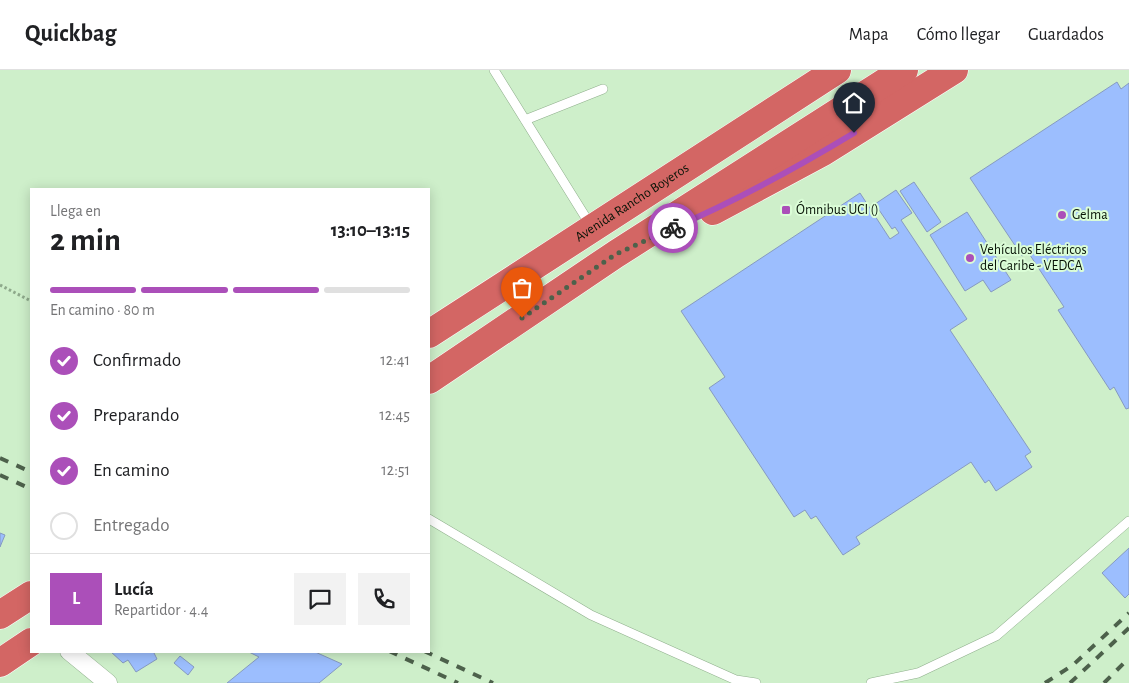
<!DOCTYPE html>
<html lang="es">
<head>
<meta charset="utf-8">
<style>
  :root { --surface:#fff; --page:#f2f2f2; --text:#202124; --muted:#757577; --line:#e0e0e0; --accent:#ab4fb9 }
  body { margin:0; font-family:"Alegreya Sans",sans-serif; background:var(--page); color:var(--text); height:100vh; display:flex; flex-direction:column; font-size:19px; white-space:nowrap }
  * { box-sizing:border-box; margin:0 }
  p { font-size:16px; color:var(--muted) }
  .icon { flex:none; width:28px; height:28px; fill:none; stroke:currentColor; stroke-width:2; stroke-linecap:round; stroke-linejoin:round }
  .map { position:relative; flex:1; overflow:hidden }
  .drawer { position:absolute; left:30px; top:118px; width:400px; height:465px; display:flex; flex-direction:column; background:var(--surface); border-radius:0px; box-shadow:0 2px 12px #0003 }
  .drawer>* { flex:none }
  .pin { position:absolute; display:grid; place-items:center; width:42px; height:42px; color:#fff; margin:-51px -21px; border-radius:50% 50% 50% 0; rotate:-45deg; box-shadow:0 0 5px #0007 }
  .pin .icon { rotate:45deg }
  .courier { position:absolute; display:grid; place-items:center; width:50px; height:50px; margin:-25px; border:4px solid #ab4fb9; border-radius:50%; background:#fff; color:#222; box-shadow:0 1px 6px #0007 }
  .overview em { font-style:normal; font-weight:700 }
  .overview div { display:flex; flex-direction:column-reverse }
  .overview { display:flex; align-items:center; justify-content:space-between; height:85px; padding:0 20px }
  h1 { font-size:32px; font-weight:700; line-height:38px }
  .bar { display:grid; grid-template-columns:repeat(4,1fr); gap:8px 5px; align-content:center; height:60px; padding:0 20px }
  .bar i { height:6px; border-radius:4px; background:var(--line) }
  .bar .current { background:var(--accent) }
  .bar p { grid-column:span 4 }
  .line { display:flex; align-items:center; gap:12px; padding:0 20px; border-top:1px solid var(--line) }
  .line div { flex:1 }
  .round { display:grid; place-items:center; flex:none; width:52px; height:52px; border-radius:0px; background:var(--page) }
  ol { padding:0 20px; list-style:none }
  li { display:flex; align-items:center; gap:15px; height:55px }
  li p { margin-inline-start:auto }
  li .icon { padding:5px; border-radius:50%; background:var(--accent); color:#fff; stroke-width:4 }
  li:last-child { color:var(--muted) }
  li i { width:28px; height:28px; border:2px solid var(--line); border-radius:50% }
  header { display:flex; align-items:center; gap:30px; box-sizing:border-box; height:70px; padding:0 25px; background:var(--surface); border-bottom:1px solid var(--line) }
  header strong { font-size:24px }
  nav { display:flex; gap:28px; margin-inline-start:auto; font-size:18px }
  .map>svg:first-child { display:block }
</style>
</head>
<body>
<header>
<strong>Quickbag</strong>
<nav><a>Mapa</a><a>Cómo llegar</a><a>Guardados</a></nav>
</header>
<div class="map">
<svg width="1129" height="613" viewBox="0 0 1129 613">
  <rect width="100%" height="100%" fill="#ceefca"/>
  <path fill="#9cbefe" stroke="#869ac0" d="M1117,12L1121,19L1129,13V338L1126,339L1114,317L1110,320L1058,240L1064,237L1028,182L1022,186L970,108Z
    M914,112L941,152L927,162L900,121Z
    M896,120L912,143L901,150L967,249L950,260L1031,382L1025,386L1032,397L996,421L989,410L985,413L971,392L856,467L860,474L843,485L816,446L811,449L805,440L794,447L709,318L725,307L681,241L860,123L890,169L899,163L895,157L892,159L875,134Z
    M967,142L1011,210L991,222L983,210L965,221L930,165Z
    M0,463L5,465L0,477Z
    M1129,478V524L1125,528L1102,503Z
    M110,581H153L157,589L136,602L128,590L123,593Z
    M247,581H313L342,594L319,613H227L259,587Z
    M180,586L194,597L188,605L174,593Z"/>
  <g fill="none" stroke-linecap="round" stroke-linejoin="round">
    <g stroke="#8faf8c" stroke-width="10">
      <path id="lane" d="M494,0L591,156
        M525,50L603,19
        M429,449L591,545L736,610L756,613
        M871,613L918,603L996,566L1129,451"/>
    </g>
    <g stroke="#8faf8c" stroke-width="19">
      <path id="street" d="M69,581L108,613"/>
    </g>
    <g stroke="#fff" stroke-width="29">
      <g id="highway">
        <path d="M713,141L823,82L954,0"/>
        <path id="s1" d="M429,264L837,0"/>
        <path d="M429,310L616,184L904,0"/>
        <path d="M0,545L31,525"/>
        <path d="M0,593L31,572"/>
      </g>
    </g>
    <path stroke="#8ea98b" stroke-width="3" stroke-dasharray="2.5 2.5" stroke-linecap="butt" d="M0,215L31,231"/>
    <use href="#lane" stroke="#fff" stroke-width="9"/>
    <use href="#street" stroke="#fff" stroke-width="18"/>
    <use href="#highway" stroke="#d36664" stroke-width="28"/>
    <path stroke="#4d614b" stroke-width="4" stroke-dasharray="9 9" stroke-linecap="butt" d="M0,388L31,402
      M0,405L31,419
      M389,581L458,613
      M424,581L493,613
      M1045,613L1073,595L1129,543
      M1070,613L1129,558
      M1104,613L1129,588"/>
  </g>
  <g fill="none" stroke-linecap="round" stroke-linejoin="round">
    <path stroke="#4d614b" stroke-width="5" stroke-dasharray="0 9" d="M522,248L616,184L673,158"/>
    <path stroke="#ab4fb9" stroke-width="6" d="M673,158C736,131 796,98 854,63"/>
  </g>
  <g fill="#ab4fb9" stroke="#dbfdd7" stroke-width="2">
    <rect x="781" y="135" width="10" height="10" rx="2.5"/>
    <circle cx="1062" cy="145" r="5"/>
    <circle cx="970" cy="188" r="5"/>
  </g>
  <g text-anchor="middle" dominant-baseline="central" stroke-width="4" stroke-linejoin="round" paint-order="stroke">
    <g font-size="14" fill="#081407" stroke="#dbfdd7">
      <text stroke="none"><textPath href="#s1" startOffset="242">Avenida Rancho Boyeros</textPath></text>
    </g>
    <g font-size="14" fill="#081407" stroke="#dbfdd7" text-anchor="start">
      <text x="796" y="140">Ómnibus UCI ()</text>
      <text x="1072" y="145">Gelma</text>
      <text x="980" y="180">Vehículos Eléctricos<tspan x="980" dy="16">del Caribe - VEDCA</tspan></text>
    </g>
  </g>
</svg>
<div class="pin" style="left:522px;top:248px;background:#ea580c"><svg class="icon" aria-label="bag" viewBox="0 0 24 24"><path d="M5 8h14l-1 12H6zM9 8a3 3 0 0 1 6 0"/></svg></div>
<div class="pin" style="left:854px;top:63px;background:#1f2937"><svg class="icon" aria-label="home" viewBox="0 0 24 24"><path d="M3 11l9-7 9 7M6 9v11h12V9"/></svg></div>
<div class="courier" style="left:673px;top:158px"><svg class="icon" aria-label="bike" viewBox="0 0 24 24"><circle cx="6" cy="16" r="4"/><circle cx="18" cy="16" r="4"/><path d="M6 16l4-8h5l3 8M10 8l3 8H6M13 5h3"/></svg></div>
<section class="drawer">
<div class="overview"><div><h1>2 min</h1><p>Llega en</p></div><em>13:10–13:15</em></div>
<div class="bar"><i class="current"></i><i class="current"></i><i class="current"></i><i></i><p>En camino · 80 m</p></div>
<ol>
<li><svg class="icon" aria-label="check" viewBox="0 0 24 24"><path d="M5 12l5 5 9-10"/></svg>Confirmado<p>12:41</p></li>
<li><svg class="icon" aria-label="check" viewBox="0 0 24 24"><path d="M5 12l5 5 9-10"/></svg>Preparando<p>12:45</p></li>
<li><svg class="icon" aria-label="check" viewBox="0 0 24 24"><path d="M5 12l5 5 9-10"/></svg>En camino<p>12:51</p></li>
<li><i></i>Entregado</li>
</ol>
<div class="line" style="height:90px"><b class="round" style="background:var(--accent);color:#fff">L</b><div><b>Lucía</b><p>Repartidor · 4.4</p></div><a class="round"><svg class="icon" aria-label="chat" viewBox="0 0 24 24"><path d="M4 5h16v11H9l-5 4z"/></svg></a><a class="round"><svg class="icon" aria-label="phone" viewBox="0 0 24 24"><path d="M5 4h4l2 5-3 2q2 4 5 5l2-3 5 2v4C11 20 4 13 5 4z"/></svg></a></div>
</section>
</div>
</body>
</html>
